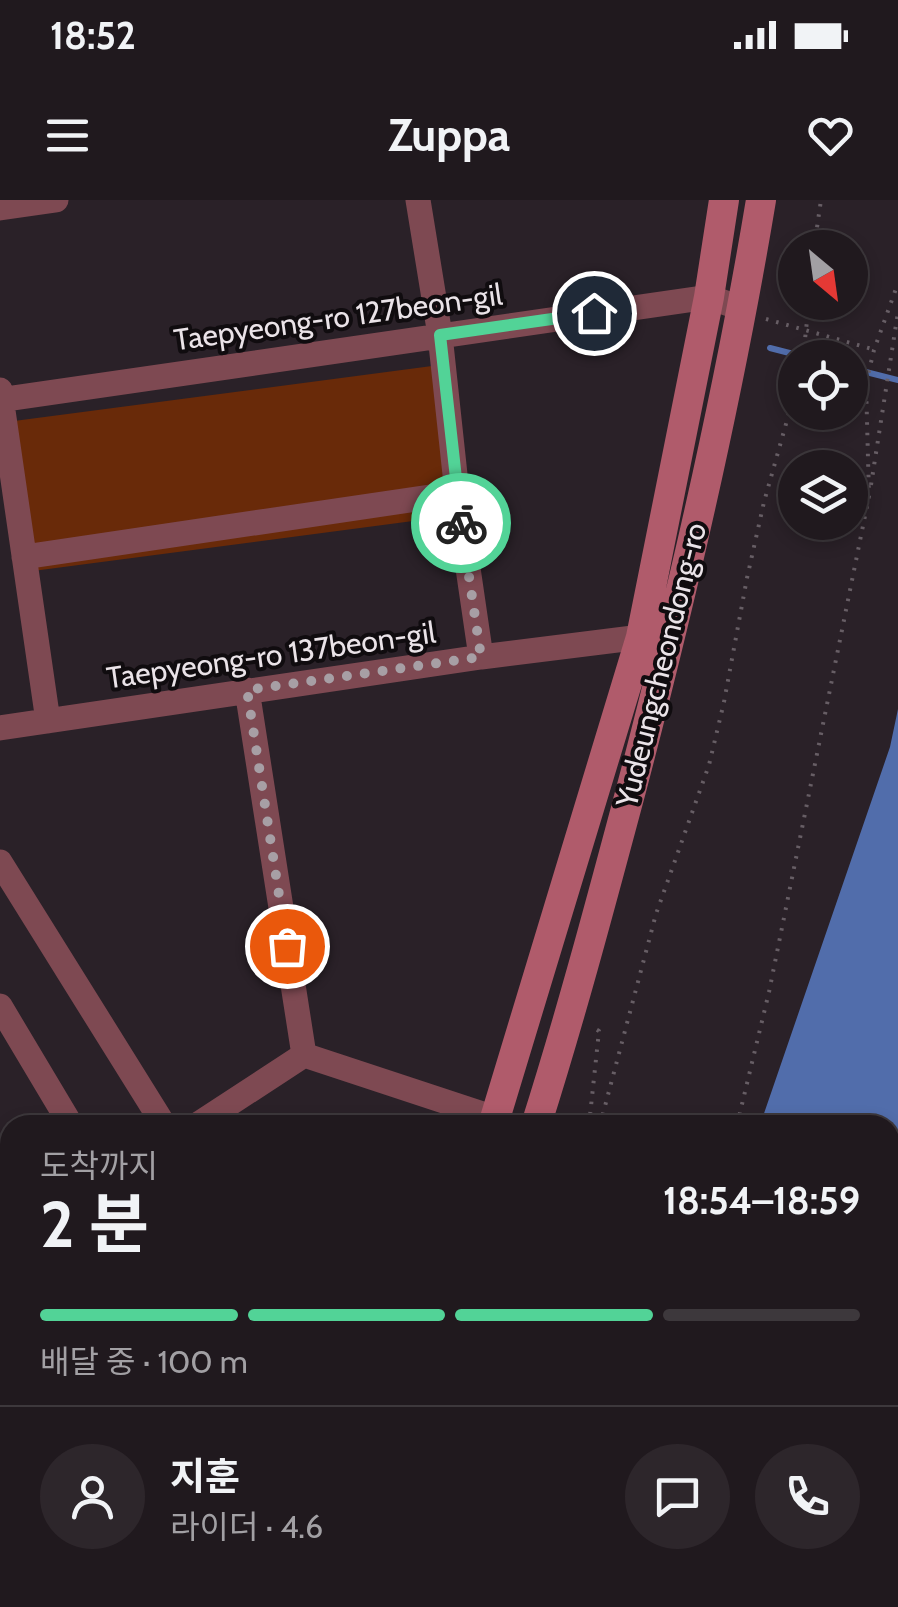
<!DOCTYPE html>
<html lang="ko">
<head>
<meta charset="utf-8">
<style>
  :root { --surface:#20191e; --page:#2d262b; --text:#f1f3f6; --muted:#a2a0a4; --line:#3d383c; --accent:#52d397 }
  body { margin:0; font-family:Cabin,"Noto Sans KR",sans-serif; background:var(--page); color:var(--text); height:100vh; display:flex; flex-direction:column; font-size:38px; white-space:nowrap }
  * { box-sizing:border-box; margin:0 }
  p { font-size:32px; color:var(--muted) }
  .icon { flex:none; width:55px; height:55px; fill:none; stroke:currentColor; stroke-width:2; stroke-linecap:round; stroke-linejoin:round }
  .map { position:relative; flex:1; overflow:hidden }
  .drawer { position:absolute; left:0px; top:915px; width:900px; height:492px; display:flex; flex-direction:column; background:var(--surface); border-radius:30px 30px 0 0; box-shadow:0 5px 15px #0003,0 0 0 2px var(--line) }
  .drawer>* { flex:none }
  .needle { width:65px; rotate:151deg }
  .tools { position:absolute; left:778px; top:30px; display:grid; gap:20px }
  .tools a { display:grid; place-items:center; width:90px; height:90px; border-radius:50%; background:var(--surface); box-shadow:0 5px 15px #0003,0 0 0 2px var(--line); font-size:50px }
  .pin { position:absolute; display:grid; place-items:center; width:85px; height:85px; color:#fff; margin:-42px; border:5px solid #fff; border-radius:50%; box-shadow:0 2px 10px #0007 }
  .courier { position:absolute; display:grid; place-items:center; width:100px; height:100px; margin:-50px; border:8px solid #52d397; border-radius:50%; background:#fff; color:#222; box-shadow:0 2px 12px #0007 }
  .head em { font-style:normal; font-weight:700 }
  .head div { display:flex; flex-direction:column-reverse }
  .head { display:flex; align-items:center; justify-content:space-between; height:170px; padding:0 40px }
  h1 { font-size:65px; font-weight:700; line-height:75px }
  .bar { display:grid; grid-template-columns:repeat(4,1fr); gap:15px 10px; align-content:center; height:120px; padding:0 40px }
  .bar i { height:12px; border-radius:8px; background:var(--line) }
  .bar .selected { background:var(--accent) }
  .bar p { grid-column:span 4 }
  .line { display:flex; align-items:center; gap:25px; padding:0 40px; border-top:2px solid var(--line) }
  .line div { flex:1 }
  .round { display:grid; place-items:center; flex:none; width:105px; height:105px; border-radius:52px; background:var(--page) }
  .status { display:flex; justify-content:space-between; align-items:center; height:70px; padding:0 50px; background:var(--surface); direction:ltr }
  .status svg { height:28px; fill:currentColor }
  header { display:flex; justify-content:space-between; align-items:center; height:130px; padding:0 40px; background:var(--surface); font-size:45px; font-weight:700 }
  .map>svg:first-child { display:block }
</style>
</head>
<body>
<div class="status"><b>18:52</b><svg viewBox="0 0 49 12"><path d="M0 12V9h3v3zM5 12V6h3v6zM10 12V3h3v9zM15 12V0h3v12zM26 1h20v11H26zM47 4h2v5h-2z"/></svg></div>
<header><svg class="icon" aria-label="menu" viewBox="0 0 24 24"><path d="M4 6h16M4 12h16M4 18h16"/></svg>Zuppa<svg class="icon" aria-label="heart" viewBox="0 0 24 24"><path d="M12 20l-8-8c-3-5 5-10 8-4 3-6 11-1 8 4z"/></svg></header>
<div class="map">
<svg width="898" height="1407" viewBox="0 0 898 1407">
  <rect width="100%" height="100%" fill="#2a2128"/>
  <path fill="#692a09" d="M432,166L451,316L33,371L14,221Z"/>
  <path fill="#516dab" d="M898,509V1320L890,1346V925H760L890,547Z
    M644,1398H874L871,1407H641Z"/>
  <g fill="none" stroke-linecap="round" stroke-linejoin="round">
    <path stroke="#516dab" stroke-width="6" d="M770,148L809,158
      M850,168L898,180"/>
    <path stroke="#675e65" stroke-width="4" stroke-dasharray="2.5 8" stroke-linecap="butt" d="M814,48L821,0
      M766,119L872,149
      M803,158L809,102
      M871,285L898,112
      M589,925L599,831L594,828
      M600,925L656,714L709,565L724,502L747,378L764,302L795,192
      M737,925L769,792L869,296L866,183L874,150L898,83
      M890,1035L898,1038
      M583,1398L605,1405
      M475,1407L477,1398"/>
    <path stroke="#7e4952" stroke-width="25" d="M418,0L440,135L457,293L481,457
      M0,8L56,0
      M0,190L48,521
      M0,200L709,97L743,109
      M24,357L457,293
      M0,528L481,457L641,437L658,442
      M0,662L164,925
      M0,806L71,925
      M304,855L495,918
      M197,925L304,855L247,490
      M0,1020L10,1018
      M100,1398L102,1407
      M315,1407L359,1400L358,1398"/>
    <path stroke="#b05b6b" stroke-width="30" d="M493,925L641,437L709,97L724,0
      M536,925C571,815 601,702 631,590C682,396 728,199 761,0
      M357,1407L360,1398
      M395,1407L398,1398"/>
  </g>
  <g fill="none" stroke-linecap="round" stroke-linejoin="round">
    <path stroke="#a79fa5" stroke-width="10" stroke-dasharray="0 18" d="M287,746L247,490L481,457L461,323"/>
    <path stroke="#52d397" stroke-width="12" d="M461,323L440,135L594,113"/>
  </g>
  <g text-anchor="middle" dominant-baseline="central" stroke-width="8" stroke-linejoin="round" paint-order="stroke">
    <g font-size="30" fill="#eae3e8" stroke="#100c0f">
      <text transform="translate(338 117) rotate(-8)">Taepyeong-ro 127beon-gil</text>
      <text transform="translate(271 455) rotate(-8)">Taepyeong-ro 137beon-gil</text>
      <text transform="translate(661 465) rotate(-76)">Yudeungcheondong-ro</text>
    </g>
  </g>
</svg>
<div class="tools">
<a><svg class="needle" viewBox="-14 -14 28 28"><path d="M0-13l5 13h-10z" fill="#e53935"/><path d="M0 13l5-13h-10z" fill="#a2a0a4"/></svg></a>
<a><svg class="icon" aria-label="locate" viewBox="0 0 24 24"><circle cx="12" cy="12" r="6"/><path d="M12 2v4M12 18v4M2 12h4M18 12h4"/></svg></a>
<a><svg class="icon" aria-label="layers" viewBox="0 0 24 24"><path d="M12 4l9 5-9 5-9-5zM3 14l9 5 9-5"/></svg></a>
</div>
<div class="pin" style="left:287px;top:746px;background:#ea580c"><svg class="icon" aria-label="bag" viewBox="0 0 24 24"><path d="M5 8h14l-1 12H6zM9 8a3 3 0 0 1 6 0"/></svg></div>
<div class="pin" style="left:594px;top:113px;background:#1f2937"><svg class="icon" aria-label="home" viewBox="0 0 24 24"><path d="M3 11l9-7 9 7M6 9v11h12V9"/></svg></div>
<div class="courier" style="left:461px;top:323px"><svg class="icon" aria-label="bike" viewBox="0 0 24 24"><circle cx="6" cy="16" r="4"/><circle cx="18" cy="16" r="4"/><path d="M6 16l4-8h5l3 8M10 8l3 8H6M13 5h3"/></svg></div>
<section class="drawer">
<div class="head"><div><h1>2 분</h1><p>도착까지</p></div><em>18:54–18:59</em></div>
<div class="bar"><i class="selected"></i><i class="selected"></i><i class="selected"></i><i></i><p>배달 중 · 100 m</p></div>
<div class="line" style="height:180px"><a class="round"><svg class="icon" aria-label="person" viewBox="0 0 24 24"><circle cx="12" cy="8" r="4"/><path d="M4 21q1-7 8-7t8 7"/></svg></a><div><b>지훈</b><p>라이더 · 4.6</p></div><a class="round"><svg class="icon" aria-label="chat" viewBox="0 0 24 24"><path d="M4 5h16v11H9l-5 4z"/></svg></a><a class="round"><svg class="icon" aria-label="phone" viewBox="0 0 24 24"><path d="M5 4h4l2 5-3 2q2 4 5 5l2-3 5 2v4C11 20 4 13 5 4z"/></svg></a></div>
</section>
</div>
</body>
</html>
